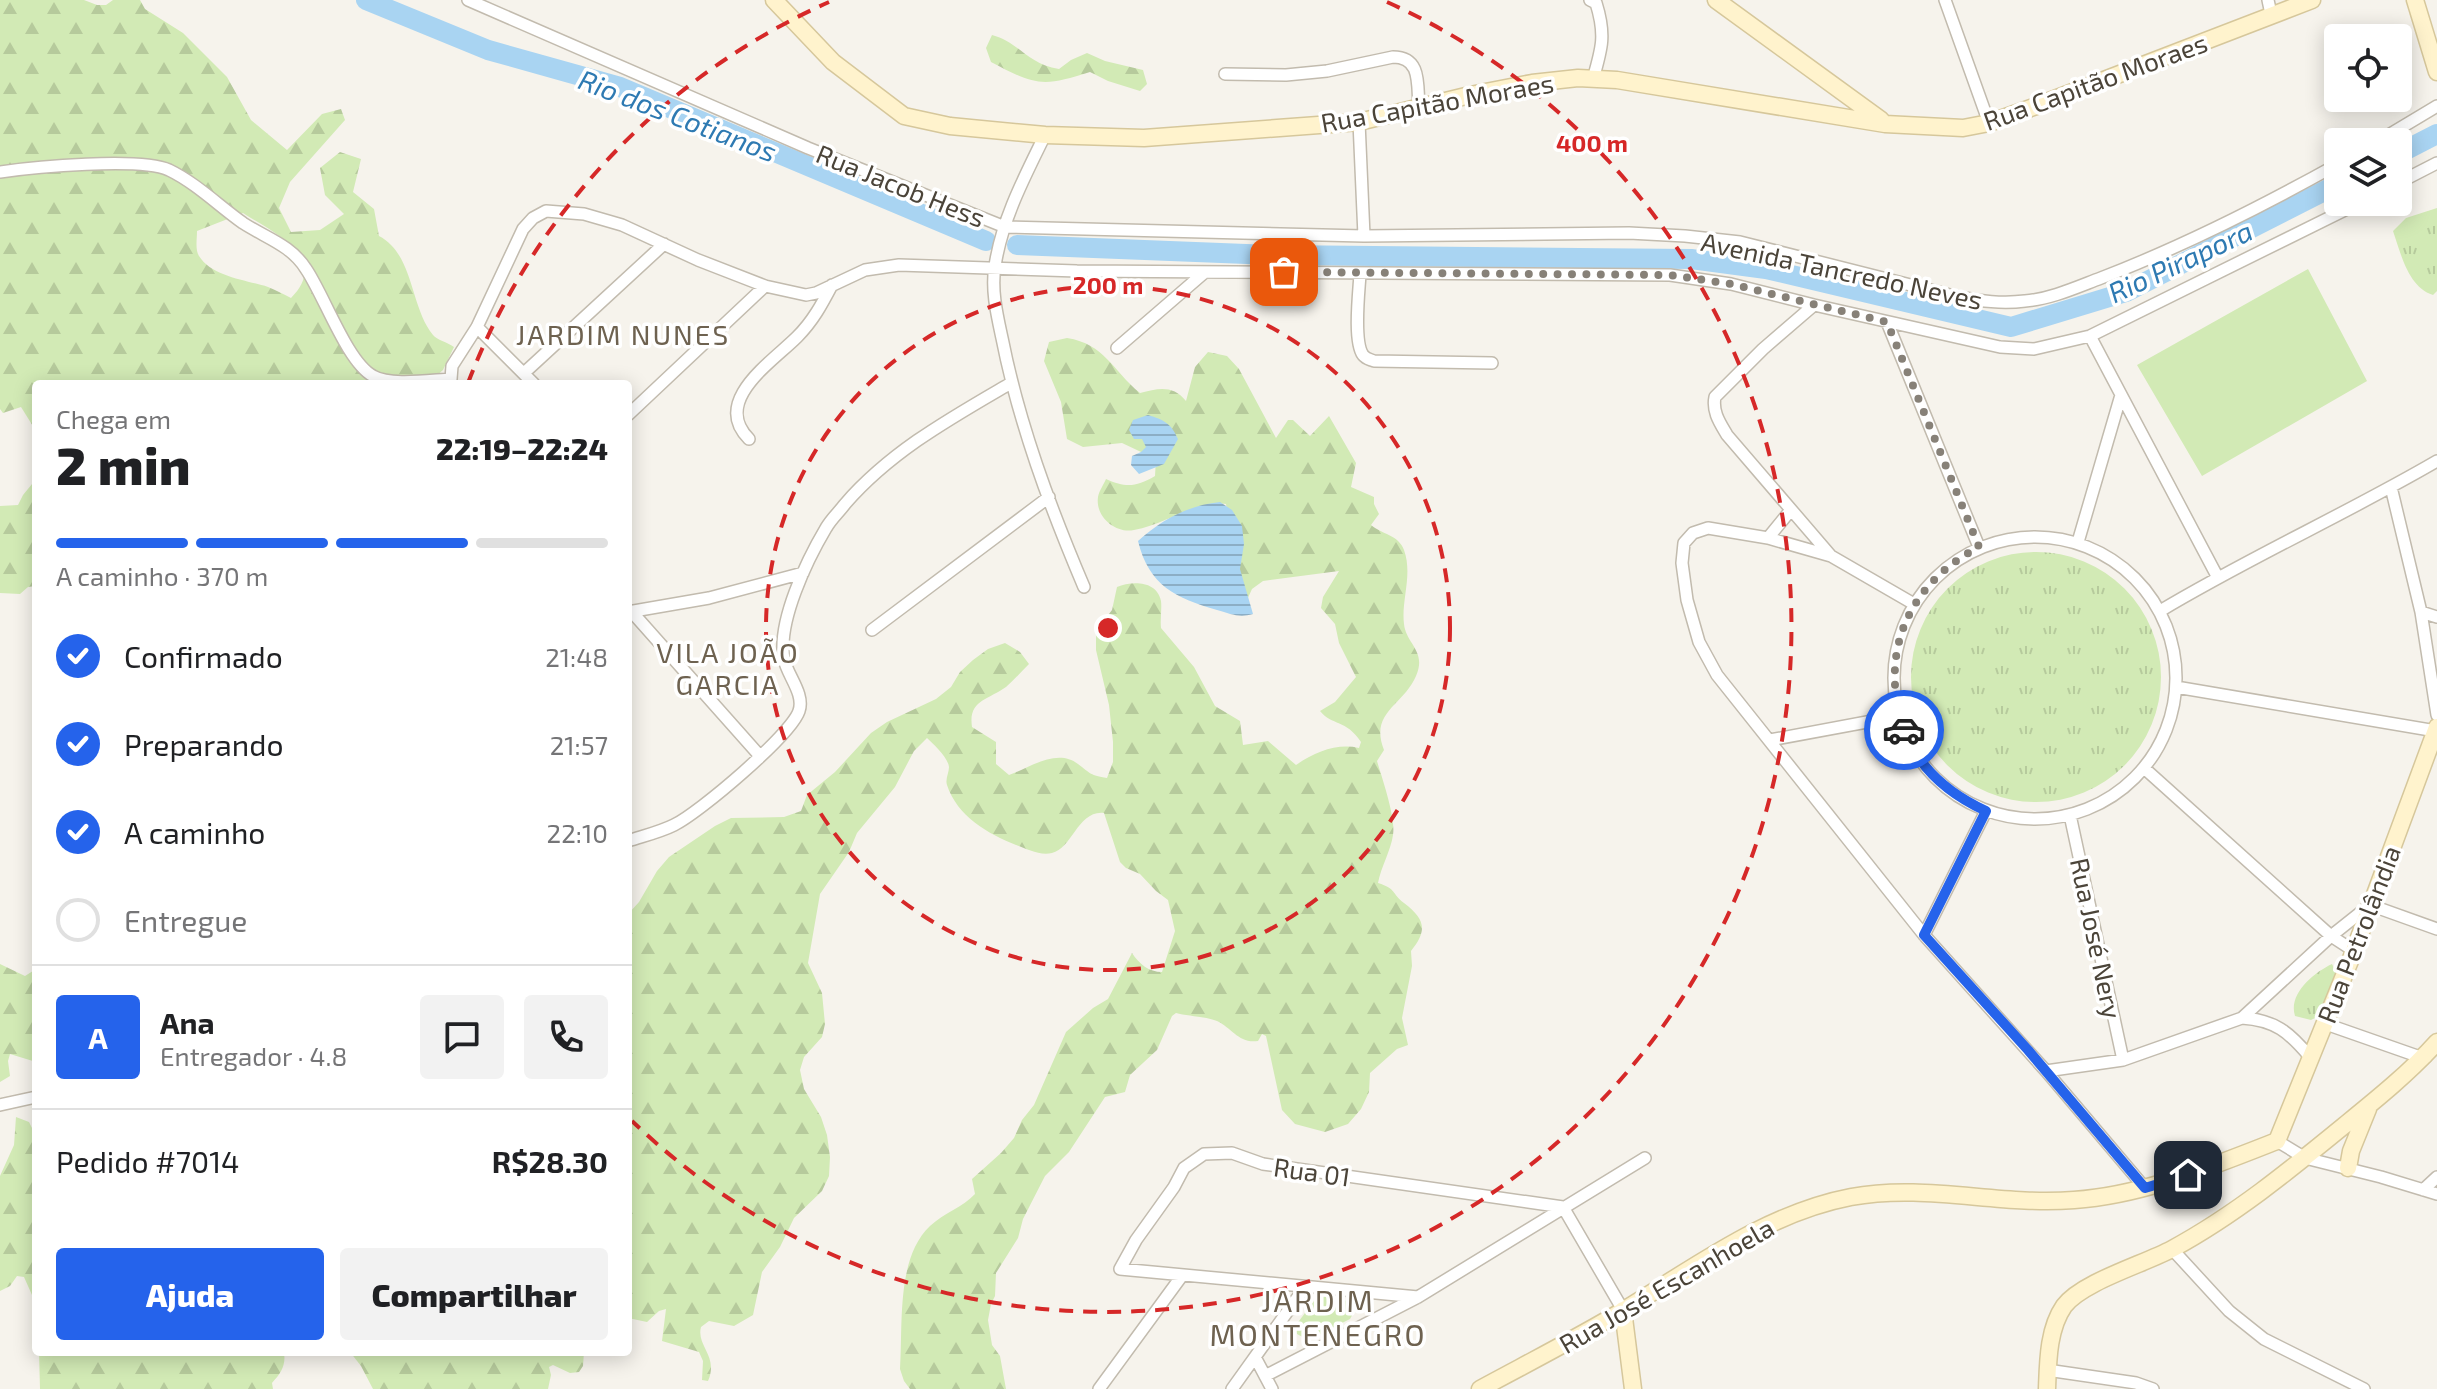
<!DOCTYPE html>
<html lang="pt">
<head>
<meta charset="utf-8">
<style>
  :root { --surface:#fff; --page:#f2f2f2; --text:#202124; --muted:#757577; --line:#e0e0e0; --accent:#2563eb }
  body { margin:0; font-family:"Exo 2",sans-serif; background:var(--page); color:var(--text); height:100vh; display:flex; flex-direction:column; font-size:30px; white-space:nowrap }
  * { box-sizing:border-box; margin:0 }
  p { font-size:26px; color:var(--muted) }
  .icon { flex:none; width:44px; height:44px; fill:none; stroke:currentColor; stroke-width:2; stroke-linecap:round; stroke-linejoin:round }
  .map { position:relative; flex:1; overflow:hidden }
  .drawer { position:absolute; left:32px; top:380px; width:600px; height:976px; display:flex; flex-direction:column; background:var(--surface); border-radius:8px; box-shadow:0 4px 20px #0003 }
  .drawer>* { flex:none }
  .buttons { position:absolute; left:2324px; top:24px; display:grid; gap:16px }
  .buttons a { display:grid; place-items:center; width:88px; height:88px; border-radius:8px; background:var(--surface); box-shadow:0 4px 20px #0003; font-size:40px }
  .pin { position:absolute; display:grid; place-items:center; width:68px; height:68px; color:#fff; margin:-34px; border-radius:16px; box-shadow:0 4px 12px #0006 }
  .courier { position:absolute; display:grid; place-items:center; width:80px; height:80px; margin:-40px; border:6px solid #2563eb; border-radius:50%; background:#fff; color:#222; box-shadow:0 2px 10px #0007 }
  .headline em { font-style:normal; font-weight:800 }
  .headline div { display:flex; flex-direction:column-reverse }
  .headline { display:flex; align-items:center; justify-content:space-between; height:136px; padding:0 24px }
  h1 { font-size:52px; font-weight:800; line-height:60px }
  .bar { display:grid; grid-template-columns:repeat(4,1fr); gap:12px 8px; align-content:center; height:96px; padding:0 24px }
  .bar i { height:10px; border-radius:6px; background:var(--line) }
  .bar .on { background:var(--accent) }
  .bar p { grid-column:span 4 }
  .line { display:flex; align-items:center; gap:20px; padding:0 24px; border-top:2px solid var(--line) }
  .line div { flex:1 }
  .round { display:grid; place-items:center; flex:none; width:84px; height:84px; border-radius:8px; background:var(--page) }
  ol { padding:0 24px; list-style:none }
  li { display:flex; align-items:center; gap:24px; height:88px }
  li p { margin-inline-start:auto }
  li .icon { padding:8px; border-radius:50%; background:var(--accent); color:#fff; stroke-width:4 }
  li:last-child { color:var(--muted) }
  li i { width:44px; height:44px; border:4px solid var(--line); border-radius:50% }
  .cta { display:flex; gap:16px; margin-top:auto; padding:16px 24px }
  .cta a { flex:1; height:92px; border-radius:8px; background:var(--accent); color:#fff; font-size:32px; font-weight:800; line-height:92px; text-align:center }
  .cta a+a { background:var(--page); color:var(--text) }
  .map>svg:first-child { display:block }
</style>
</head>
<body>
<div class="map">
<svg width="2437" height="1389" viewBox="0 0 2437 1389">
  <defs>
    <pattern id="forest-firs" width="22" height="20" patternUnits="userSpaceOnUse" patternTransform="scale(2)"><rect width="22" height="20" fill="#d2eab5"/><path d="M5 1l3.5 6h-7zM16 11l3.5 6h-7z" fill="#b6ca9c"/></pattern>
    <pattern id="park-tufts" width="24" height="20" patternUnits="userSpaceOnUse" patternTransform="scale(2)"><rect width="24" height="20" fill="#d2eab5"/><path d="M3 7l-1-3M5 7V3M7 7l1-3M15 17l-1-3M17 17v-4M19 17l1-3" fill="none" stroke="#b6ca9c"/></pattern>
    <pattern id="water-rules" width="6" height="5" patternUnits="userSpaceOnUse" patternTransform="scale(2)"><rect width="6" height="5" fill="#a9d4f2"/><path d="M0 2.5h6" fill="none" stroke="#8caec5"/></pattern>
  </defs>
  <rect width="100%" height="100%" fill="#f6f3ec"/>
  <path fill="#d2eab5" d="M2308,269L2367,381L2202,476L2137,365Z
    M1327,1296L1351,1302L1355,1310L1350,1319L1308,1340L1297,1334L1296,1325L1317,1297Z"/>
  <path fill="url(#forest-firs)" fill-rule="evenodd" d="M0,0H84L97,5H106L113,0H140L145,9L183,33L227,77L251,120L287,150L322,114L341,109L345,120L290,182L279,208L291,232L320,230L344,214L325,195L320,168L340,152L361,159L353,192L374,209L379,236C414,254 410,307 433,335C437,340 447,342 454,347L443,370L436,376H418L415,379V384H36V431L21,407L3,413L0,409ZM243,213C272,232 331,258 291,298C283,294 276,290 268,287C247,280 212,277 199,256C195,250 197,239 197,231Z
    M992,35C1019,42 1027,64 1059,69L1071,60L1087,53L1105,61L1143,70L1147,84L1140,91L1108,81L1090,72C1043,87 1036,86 991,62L986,48Z
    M1067,338C1105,344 1112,370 1140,393C1159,388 1173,385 1186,401L1195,367L1208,352L1227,356L1239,369L1276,438L1288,420H1293L1310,436L1329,416L1356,463L1351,487L1374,497V504L1379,514L1371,525C1381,534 1399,535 1404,550C1413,575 1401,600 1404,624C1406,644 1427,651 1416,676C1404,705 1369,712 1384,750L1377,761C1382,778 1396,818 1393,835C1391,850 1381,867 1378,883C1397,889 1391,893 1404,903C1425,919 1428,930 1411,951L1412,966L1402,1018L1408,1045L1397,1049L1370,1073L1369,1092L1361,1109L1348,1124L1325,1132L1295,1124L1282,1110L1266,1036L1262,1034L1258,1041C1239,1044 1232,1028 1217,1021C1208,1017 1187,1016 1176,1013L1172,1016L1157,1050L1130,1075L1125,1092L1105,1097L1069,1152L1045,1176L1023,1219L1018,1238L996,1273L995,1296L991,1304L988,1320L992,1345L1000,1356L1006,1389H910L904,1381L900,1369C903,1325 896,1258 930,1226C944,1213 963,1207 975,1194L972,1179L1001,1153L1014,1138L1022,1120L1034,1105L1066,1032L1093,1008L1108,999L1132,953C1139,964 1149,972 1162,972L1175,931L1168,900L1156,891L1140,874L1126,868L1120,862L1104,813C1078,810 1072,849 1052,853C1040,856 1027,849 1016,845C988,834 957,816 947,785C945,779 949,773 949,767C948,757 933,744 927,738L914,751L895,787L857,833L849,852L820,894L808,963L822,993L825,1024L822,1037L804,1057L800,1070L804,1089L821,1117L827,1135L830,1157L829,1176L822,1191L794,1218L780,1247L762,1272L753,1315L734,1326L709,1321L701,1327C696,1346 719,1356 708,1381L702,1380L703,1361L699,1352L662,1341L666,1309L659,1311L647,1322L628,1318V914L639,902L657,871L669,857L715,826L731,818L784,817L801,811L807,795L835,772L871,733L887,722L936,699L951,687L960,672L973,660L988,649L1005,643L1020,652L1029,664C1021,672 1014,680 1006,687C988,700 968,700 972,727L996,742V764L1009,775C1031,767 1057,748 1078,764C1091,774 1090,775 1107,778L1113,762V742L1109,705L1096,650V631L1112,610L1117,587C1131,581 1157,580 1161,601C1162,610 1160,619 1161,628L1194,667L1215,706L1240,721L1243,745L1268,741L1296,765C1315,752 1337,743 1359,748L1361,742C1346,719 1332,726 1320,711L1335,702L1356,677L1339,643L1335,624L1321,608L1323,597L1339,571L1263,581L1252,589L1242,611L1226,504C1193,502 1166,524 1134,530C1116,534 1095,517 1098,497C1099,491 1104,484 1106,479C1126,488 1136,487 1155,476L1156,459L1122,443L1083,447L1067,439L1061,402L1044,361L1049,342Z
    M36,448V586L28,587L20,594L0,593V506L18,505L23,495L32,484Z
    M0,964L25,976L36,969V1062L10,1054L8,1061L10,1076L0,1082Z
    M16,1117L29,1122L36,1136V1304L24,1277L17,1276L10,1286L0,1291V1176L14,1145Z
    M39,1352H284C286,1366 281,1373 272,1383L273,1389H40Z
    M350,1352H584L583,1366L579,1372L570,1373L553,1365L549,1367L551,1375L548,1389H373L361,1366Z"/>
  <path fill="url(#park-tufts)" d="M2437,208V291L2433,295C2408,287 2401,254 2393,231L2406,218Z
    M1911 677a125 125 0 1 1 250 0a125 125 0 1 1-250 0Z
    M2332,964L2339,978L2321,1015L2311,1020L2295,1016C2288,994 2313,973 2332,964Z"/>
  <path fill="url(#water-rules)" d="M1148,415C1164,420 1171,423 1178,439L1164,464L1139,474L1131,465L1132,456L1141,452L1146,447L1142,439H1134L1129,430L1133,420Z
    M1220,502L1232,510L1242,526L1244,544L1240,569L1253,614C1239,618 1231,614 1217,610C1176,598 1149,586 1138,541C1161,520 1189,505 1220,502Z"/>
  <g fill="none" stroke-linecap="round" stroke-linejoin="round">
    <path stroke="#a9d4f2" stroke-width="20" d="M366,0L488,50L620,87L986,241
      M2398,154L2437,134
      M1017,245L1273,255L1691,259L1766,269L2011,327L2126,292L2338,184"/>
    <g stroke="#c2bbae" stroke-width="14">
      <path id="street" d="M468,0L808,148L1005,227L1364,236L1629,233L1685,236L1740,242L1958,297C1981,301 2002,304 2025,301C2051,299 2077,287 2101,278C2184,246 2261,207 2338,164
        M1590,0L1596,3C1606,35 1602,48 1593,79
        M1945,0L1989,123
        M2268,0L2271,14
        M1225,74L1286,75L1327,71L1393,57C1422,57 1417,85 1419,107
        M1359,122L1364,236
        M1045,135C1025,176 1002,219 995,266C991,290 997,315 1002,338C1019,424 1050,507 1084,587
        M2377,142L2437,106
        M0,172C34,167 140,157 169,170C196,183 219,206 243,223C266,238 291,245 306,269C324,295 347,362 373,376C390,386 430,380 451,379L452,366L477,327L523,229L533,218L546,211L584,214L622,225L698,260L765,286L806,295L816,293L865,270L899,265L1077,271L1670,275L1731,284L1814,305L2000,347L2034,349L2090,336L2361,202
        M2398,183L2437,163
        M1360,274C1359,292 1353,341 1363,355C1366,359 1369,359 1374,361L1492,363
        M1814,305L1763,349L1715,397C1712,412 1720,423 1727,435L1831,556
        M1887,322L1979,547
        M477,327L534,384
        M2090,336L2217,576
        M1117,348L1205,272
        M524,373L664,244
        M628,415L765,286
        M749,439C711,401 772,362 797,337C813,321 822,304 832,285
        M2391,487L2421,612L2437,715
        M1894 678a141 141 0 1 1 282 0a141 141 0 1 1-282 0Z
        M1768,538L1790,511
        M2078,542L2121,395
        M1914,604L1831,556L1768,538L1708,528L1693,533L1684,543L1682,563L1687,600L1699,642L1717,675L1924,935L2046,1071L2145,1188
        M2160,611C2250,557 2346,514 2437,461
        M628,612L709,598L803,573
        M632,612L760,756
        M2421,612L2437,617
        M872,630L1049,497
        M2176,687L2436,731
        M1770,740L1899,716
        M2144,768L2331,936L2354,951
        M2070,815L2123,1060
        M628,841C643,836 660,832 674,825C699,813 791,735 799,711C805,694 787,675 784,659C777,622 807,560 826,528C831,519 839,512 845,504C891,451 951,418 1011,383
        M1924,935L1986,811
        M2242,1018C2275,1020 2289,1032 2310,1057
        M2323,1023L2423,1058L2426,1057
        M2046,1071L2123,1060L2242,1018L2331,936L2370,905L2437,929
        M0,1105L36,1097
        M2277,1141L2305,1158L2381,1177L2437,1194
        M2423,1190L2437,1177
        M2172,1249L2229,1311L2264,1339L2364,1389
        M1418,1297L1120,1269L1136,1240L1174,1187L1184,1168L1204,1154L1232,1153L1263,1164L1563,1207L1623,1310
        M1255,1357L1272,1389
        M2047,1370L2136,1383L2153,1389
        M1265,1376L1418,1297L1645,1158
        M1099,1389L1181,1277
        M1232,1389L1305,1287"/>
    </g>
    <g stroke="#d6c79b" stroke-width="19">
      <path id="secondary" d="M774,0L833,62L904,116L950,126L1045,135L1144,138L1359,122L1470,95L1532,83L1578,78L1617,80L1885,124L1963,128L1989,123L2039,105L2312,0
        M1716,0L1881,120
        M2415,0L2437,72
        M2348,1168L2351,1151L2368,1109
        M1623,1310L1633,1389
        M1480,1389C1528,1363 1577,1338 1624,1310C1695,1267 1767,1213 1851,1197C1925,1183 1999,1206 2074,1200C2145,1195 2212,1166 2277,1141L2354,951L2437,727
        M2047,1389C2048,1362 2048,1329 2064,1306C2082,1282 2144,1264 2172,1249C2235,1215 2291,1169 2346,1124C2378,1098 2410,1072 2437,1042"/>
    </g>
    <use href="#street" stroke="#fff" stroke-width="11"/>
    <use href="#secondary" stroke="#fff3cd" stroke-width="16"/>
  </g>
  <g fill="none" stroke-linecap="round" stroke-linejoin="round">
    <path stroke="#878178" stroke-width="8" stroke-dasharray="0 14.4" d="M1284,272L1670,275L1731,284L1887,322L1979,547C1908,584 1878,653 1904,730"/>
    <path stroke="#2563eb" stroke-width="10" d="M1904,730C1919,769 1949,794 1986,811L1924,935L2028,1050L2145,1188L2188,1175"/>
  </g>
  <g fill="none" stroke="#d62828" stroke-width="4" stroke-dasharray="14 10">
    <circle cx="1108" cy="628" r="342"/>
    <path d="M468 383A685 685 0 0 1 829 2M1387 2A685 685 0 1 1 632 1121"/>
  </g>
  <g text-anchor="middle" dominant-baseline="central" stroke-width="7" stroke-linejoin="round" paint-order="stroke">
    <g font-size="26" fill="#4b4439" stroke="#fff">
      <text transform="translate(2095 81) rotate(-20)">Rua Capitão Moraes</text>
      <text transform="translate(1437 102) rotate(-10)">Rua Capitão Moraes</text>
      <text transform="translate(901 185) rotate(22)">Rua Jacob Hess</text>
      <text transform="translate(1842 270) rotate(12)">Avenida Tancredo Neves</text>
      <text transform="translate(2358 934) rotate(-69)">Rua Petrolândia</text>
      <text transform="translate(2097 938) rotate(78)">Rua José Nery</text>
      <text transform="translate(1312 1171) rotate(8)">Rua 01</text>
      <text transform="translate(1666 1285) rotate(-30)">Rua José Escanhoela</text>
    </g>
    <g font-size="28" font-style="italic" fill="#2e7ab2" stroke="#fff">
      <text transform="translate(678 115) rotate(21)">Rio dos Cotianos</text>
      <text transform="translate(2180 261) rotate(-25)">Rio Pirapora</text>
    </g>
    <g font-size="28" letter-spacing="2" fill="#6e6250" stroke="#fff">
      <text x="623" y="334">JARDIM NUNES</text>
      <text x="728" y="652">VILA JOÃO<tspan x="728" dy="32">GARCIA</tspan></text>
    </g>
    <g font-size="30" letter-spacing="2" fill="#6e6250" stroke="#fff">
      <text x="1318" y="1300">JARDIM<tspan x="1318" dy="34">MONTENEGRO</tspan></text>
    </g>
  </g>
  <circle cx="1108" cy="628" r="12" fill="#d62828" stroke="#fff" stroke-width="4"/>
  <g font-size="24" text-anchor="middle" font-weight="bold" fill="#d62828" stroke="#fff" stroke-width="7" stroke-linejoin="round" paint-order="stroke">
    <text x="1592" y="152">400 m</text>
    <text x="1108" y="294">200 m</text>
  </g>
</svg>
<div class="buttons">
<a><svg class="icon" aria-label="locate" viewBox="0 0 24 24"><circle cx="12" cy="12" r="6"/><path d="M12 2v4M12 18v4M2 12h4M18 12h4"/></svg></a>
<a><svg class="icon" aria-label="layers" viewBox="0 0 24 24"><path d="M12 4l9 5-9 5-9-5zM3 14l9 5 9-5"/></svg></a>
</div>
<div class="pin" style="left:1284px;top:272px;background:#ea580c"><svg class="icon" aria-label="bag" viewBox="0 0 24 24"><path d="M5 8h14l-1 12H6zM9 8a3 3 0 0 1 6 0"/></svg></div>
<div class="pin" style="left:2188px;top:1175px;background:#1f2937"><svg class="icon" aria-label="home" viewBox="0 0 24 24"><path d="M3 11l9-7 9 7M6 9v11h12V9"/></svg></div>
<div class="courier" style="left:1904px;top:730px"><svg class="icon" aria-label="car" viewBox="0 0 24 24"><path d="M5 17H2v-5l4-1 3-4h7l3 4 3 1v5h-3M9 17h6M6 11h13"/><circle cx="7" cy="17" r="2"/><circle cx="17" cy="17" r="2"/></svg></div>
<section class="drawer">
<div class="headline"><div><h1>2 min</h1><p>Chega em</p></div><em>22:19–22:24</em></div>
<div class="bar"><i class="on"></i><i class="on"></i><i class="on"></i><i></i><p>A caminho · 370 m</p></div>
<ol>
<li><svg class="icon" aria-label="check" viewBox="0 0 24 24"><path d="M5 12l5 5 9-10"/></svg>Confirmado<p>21:48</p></li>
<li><svg class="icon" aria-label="check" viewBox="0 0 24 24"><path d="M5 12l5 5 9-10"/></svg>Preparando<p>21:57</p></li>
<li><svg class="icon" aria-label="check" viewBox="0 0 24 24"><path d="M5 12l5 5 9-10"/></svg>A caminho<p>22:10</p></li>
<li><i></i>Entregue</li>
</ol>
<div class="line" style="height:144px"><b class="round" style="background:var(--accent);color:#fff">A</b><div><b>Ana</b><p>Entregador · 4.8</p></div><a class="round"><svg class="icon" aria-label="chat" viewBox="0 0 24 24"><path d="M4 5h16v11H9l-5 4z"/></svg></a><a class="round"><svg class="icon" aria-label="phone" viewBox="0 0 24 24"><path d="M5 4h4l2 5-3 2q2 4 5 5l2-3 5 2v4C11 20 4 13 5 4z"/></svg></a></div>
<div class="line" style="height:104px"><div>Pedido #7014</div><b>R$28.30</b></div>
<div class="cta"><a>Ajuda</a><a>Compartilhar</a></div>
</section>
</div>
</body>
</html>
